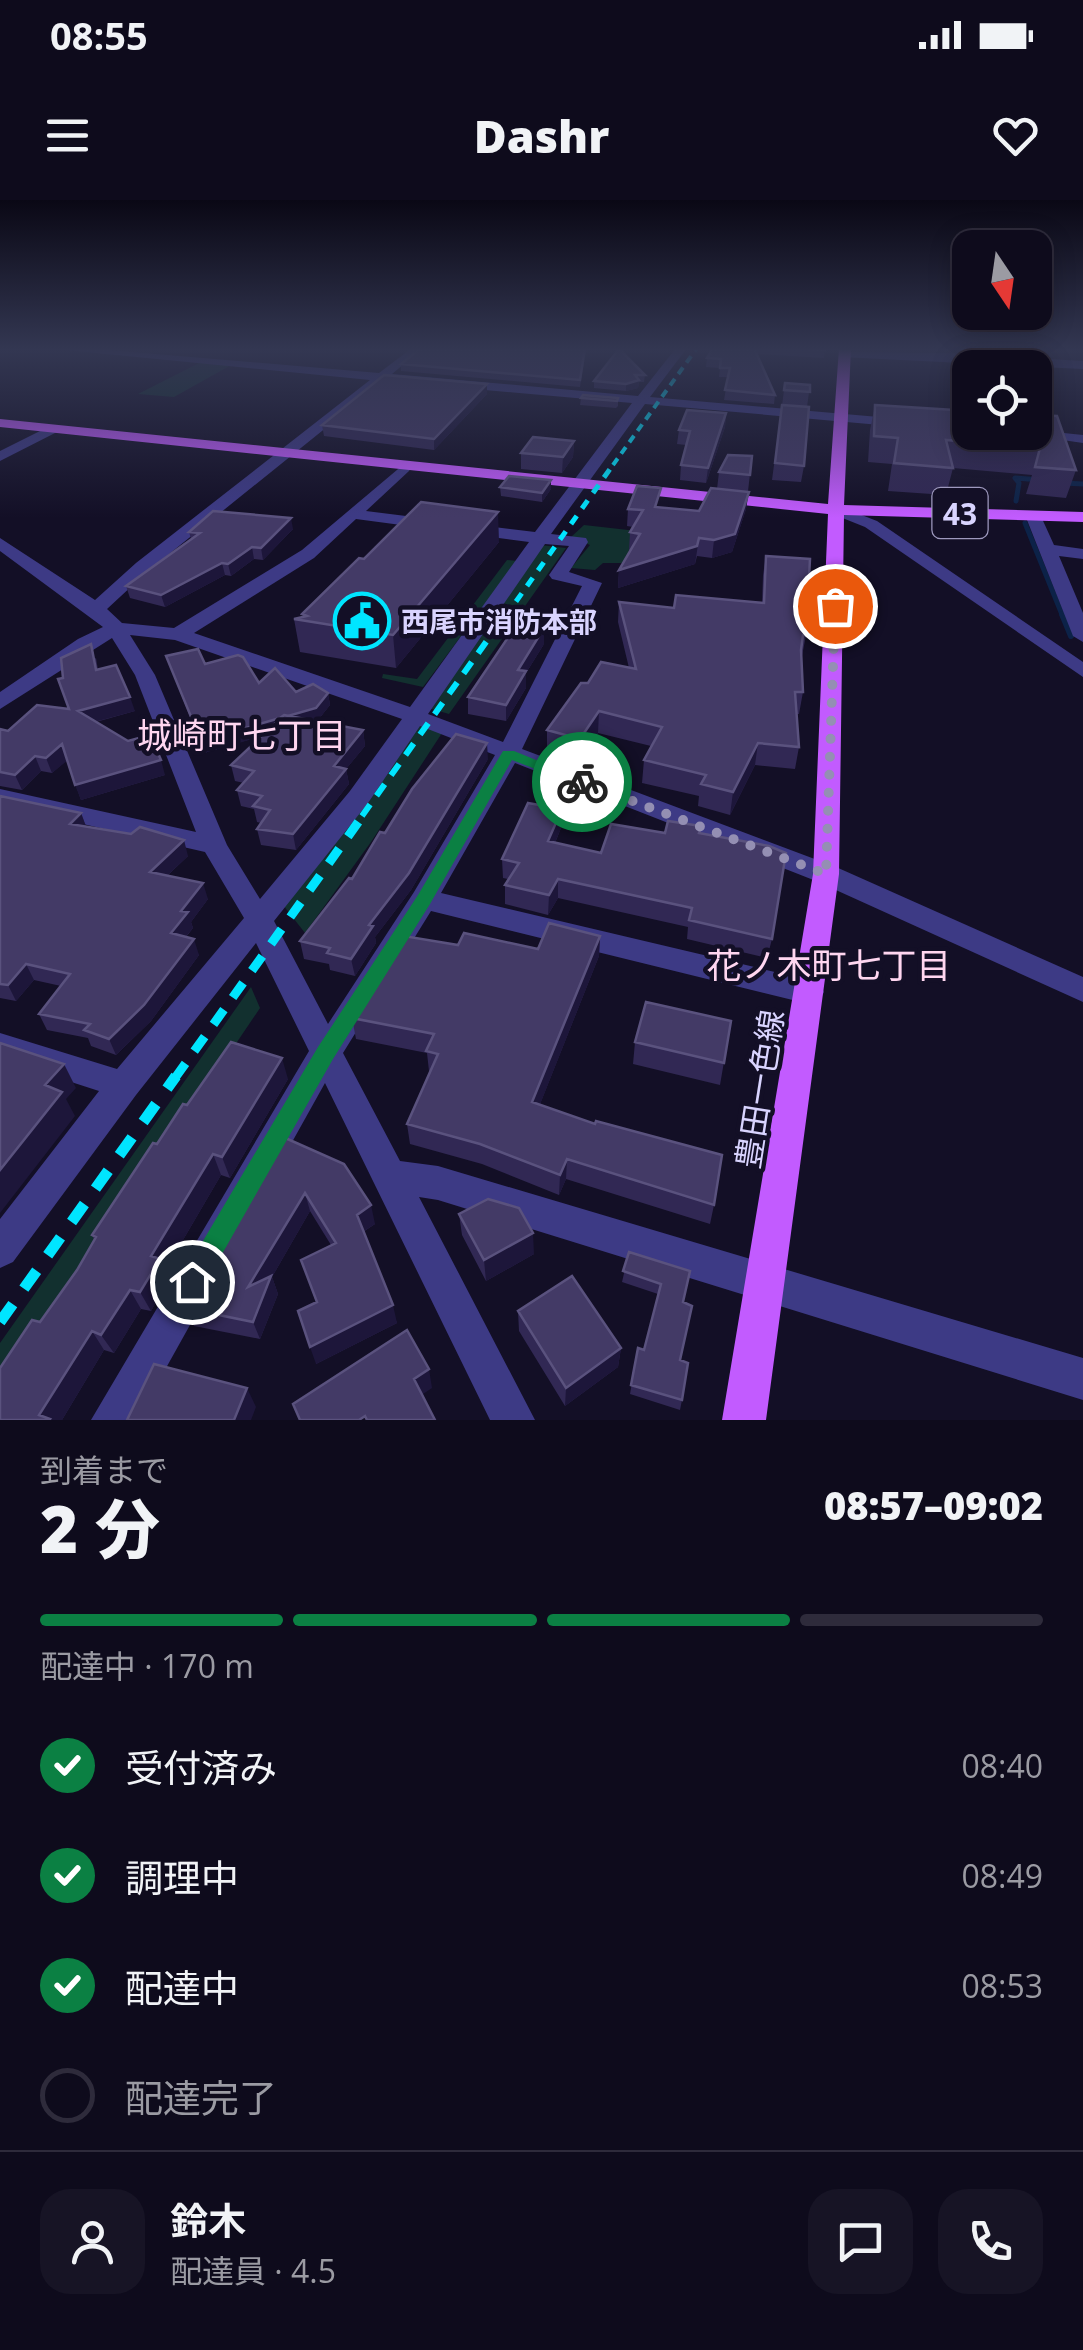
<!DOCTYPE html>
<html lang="ja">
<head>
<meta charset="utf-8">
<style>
  :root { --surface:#0e0b1c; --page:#171425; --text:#f1f3f6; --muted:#9b9ba3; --line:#2e2b3b; --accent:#0b8043 }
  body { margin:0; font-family:"Open Sans","Noto Sans JP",sans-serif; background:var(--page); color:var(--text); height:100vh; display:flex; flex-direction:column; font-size:38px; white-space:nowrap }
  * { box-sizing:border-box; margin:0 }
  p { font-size:32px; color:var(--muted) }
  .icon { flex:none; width:55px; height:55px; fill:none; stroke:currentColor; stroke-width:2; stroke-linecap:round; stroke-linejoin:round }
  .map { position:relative; height:1220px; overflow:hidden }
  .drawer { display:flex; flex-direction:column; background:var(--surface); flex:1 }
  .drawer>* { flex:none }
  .needle { width:65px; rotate:167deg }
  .buttons { position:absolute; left:952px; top:30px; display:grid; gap:20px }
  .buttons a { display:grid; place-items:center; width:100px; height:100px; border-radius:20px; background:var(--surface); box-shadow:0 5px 25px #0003,0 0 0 2px var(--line); font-size:50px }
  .pin { position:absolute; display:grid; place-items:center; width:85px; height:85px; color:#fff; margin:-42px; border:5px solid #fff; border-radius:50%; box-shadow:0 2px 10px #0007 }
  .courier { position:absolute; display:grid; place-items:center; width:100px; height:100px; margin:-50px; border:8px solid #0b8043; border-radius:50%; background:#fff; color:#222; box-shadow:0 2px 12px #0007 }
  .summary em { font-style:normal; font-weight:800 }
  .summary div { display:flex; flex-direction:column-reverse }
  .summary { display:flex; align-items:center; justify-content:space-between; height:170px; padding:0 40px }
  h1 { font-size:65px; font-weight:800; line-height:75px }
  .bar { display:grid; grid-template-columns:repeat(4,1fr); gap:15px 10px; align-content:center; height:120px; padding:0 40px }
  .bar i { height:12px; border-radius:8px; background:var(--line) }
  .bar .on { background:var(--accent) }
  .bar p { grid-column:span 4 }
  .line { display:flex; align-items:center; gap:25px; padding:0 40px; border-top:2px solid var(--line) }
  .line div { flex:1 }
  .round { display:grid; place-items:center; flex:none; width:105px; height:105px; border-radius:30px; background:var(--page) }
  ol { padding:0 40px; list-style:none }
  li { display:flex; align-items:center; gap:30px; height:110px }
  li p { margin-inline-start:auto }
  li .icon { padding:10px; border-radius:50%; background:var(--accent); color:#fff; stroke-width:4 }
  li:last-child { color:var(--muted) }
  li i { width:55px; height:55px; border:5px solid var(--line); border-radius:50% }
  .status { display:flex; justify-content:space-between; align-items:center; height:70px; padding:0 50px; background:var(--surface); direction:ltr }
  .status svg { height:28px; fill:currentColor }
  header { display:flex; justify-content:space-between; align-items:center; height:130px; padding:0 40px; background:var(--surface); font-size:45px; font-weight:800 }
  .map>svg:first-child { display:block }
</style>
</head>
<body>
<div class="status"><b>08:55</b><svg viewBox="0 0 49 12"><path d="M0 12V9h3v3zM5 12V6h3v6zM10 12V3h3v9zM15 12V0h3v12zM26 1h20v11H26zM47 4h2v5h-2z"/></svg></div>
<header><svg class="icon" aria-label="menu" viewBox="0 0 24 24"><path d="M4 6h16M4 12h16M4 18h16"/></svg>Dashr<svg class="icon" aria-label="heart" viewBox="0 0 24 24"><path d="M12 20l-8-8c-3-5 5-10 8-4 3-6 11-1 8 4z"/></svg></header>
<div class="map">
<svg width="1083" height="1220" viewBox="0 0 1083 1220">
  <rect width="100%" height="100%" fill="#130f26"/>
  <path fill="#12302f" d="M201,162L233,164L174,197L138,194Z
    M584,325L637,331L624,363H603L595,370L571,368L590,345L571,337Z
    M540,345L566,348L449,514L425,507Z
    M507,360L517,361L423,487L382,478L383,474L417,479Z
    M417,523L442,533L371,642L305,733L283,705Z
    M251,787L260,808L0,1193V1143Z"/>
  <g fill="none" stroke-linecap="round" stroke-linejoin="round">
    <path stroke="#0c2248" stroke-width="5" d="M1064,283L1083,284
      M1016,301L1019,283L1015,278L1040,280
      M1025,323L1063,417"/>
    <path stroke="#0c2248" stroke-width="6" d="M1062,414L1071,436"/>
    <path fill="#3d3a85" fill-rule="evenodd" d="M45,148H85L379,173L412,148H423L392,174L638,196L676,148H687L650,197L970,225V233L645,204L551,334L586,338L588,342L569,372L602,383L522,549L836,667L1083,777V802L816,681L515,563L441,693L809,780L820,784L824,792L820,800L809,804L431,711L343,853L400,961L438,966L1083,1158V1200L438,1000L419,997L535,1220H490L325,883L137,1220H91L309,851L256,743L136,895L13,1062L0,1068V1019L99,891L0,859V833L117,869L244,718L205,652L0,605V589L196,632L135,475L112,438L0,509V492L78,439L103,427L0,351V338L95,400L136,363L370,180ZM384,181L632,203L535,332L366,311L409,271L411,268L404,264L302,350L174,428L122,423L107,409L148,371ZM356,319L529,342L410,507L194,433L314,358ZM545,344L569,346L549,375L552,379L582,386L503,542L428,514ZM130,435L175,440L402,519L350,591L260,699L227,645L155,475ZM420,526L495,555L414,692L328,824L274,721L368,603Z
      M845,152L948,153L1083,161V169L841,157Z
      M52,225L59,229L57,232L0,261V251Z
      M1035,230L1083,235V243L1007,232Z
      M836,305L877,321L1083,462V477L865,327L830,313V307Z
      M1027,312H1039L1054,345L1083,349V359L1059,356L1083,413V442L1073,436L1025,315Z"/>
    <path fill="#c25bff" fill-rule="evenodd" d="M839,148H851L844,305L1083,312V322L844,315L839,674L766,1220H722L813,674L828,314L0,227V219L828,304Z"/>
    <path stroke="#00e5ff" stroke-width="4" stroke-dasharray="8 6" stroke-linecap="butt" d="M613,265L697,148"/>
    <path stroke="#00e5ff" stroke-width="5" stroke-dasharray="10 9" stroke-linecap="butt" d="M505,417L615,262"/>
    <path stroke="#00e5ff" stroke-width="6" stroke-dasharray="14 11" stroke-linecap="butt" d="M362,616L506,414"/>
    <path stroke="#00e5ff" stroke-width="9" stroke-dasharray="18 15" stroke-linecap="butt" d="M175,878L364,614"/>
    <path stroke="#00e5ff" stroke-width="11" stroke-dasharray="22 19" stroke-linecap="butt" d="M0,1122L176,876"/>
  </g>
  <path fill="#312854" d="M421,148H586L580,187L401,171V164Z
    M713,148H825L824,158L756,154L775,195L774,204L724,200L728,177H719L720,168L706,167L707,158Z
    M645,175L644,182H639L638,188L626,191L594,188V181Z
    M785,183L810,185L807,207L804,266L801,282L772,280Z
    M487,194L434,250L324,236L322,225Z
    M581,198H618V206L616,208L580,205Z
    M875,205L1035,232L1076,270L1066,298L1026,294L1032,275L953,268L946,295L888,291L892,264L868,262L870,230Z
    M726,213L725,227L706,283L680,280L681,265L686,245L677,244L679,230Z
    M574,241L573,257L562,273L521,269V253Z
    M752,256L746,309L732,352L712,358L697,356L695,364L618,388L619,370L630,350H629L630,332L633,327L627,326L628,309L659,307L699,311L717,289L719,272Z
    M551,280V289L542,302L501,296L500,287Z
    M293,329L263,360L254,359L231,376L225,375L165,407L130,398L126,386L191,339L189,332Z
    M499,342L396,468L300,452L294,419L303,417L302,414L364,359Z
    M766,356L806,435L802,456H801L803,492L799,514H797L799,547L795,569L755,565L730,615L698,606L699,596L642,583L644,560L651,546L598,533L579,561L547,552V530L588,483L629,468L618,422L619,402L674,408L762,403L763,375Z
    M544,444L526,473V488L506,521L468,514V497Z
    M166,456L205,464L259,483L296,492L328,493L330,505L318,520L314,521L363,530L365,546L346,569L349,584L296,650L261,645L257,629L261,623L257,622L254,609L241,606L237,590L244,583L235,581L231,565L261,536L204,553Z
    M96,458L98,470L135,511L96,522L165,575L81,600L67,560L52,573L41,571L22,590L0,586V529L8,531L69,509L63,478Z
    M488,559L411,690L375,737L376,743L355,776L330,770L329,764L304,759L300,741L352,679L385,633Z
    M0,596L81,613L86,627L188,656L168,675L208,699L191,722L193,728L186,737L199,755L151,821L116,855L91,846L88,838L47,830L39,814L61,786L34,780L16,801L0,798Z
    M562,609L561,628L555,643L601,653L665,633H700L772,739L767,758L687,739L688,727L558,698L548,715L505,704V685L508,679L503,678L502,659Z
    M600,736L599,756L540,904L714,1005L710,1024L566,979L559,995L482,964L410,944L407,924L430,872L429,871L427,853L356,839L352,818L458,745L538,749Z
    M731,821L720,885L633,864L635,842Z
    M288,879L230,978L221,975L166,1069L170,1078L151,1111L141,1109L114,1153L104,1150L62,1220H0L40,1122L77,1070L94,1040L92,1035L157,944L187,905Z
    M283,937L375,1024L363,1032L397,1123L316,1164V1102L301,1060L331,1045L310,1011L272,1077L278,1094L260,1139L194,1126L185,1108Z
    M459,1014L534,1054L486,1081L462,1035Z
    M629,1052L683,1102L680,1160L682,1200L680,1210L630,1194L638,1148L644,1150L658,1094L622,1082Z
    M518,1111L621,1148L618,1167L565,1206L519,1131Z"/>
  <path fill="#1d163a" d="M639,180L638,188L626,191V184Z
    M487,184V194L434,250V239Z
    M726,213L725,227L706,283L708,268Z
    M574,241L573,257L562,273L563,257Z
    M551,280V289L542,302V293Z
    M749,292L746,309L732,352L712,358L714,340Z
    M498,312L499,342L396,468L393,435Z
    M291,318L293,329L263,360L261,348Z
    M699,338L695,364L618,388L619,370Z
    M252,347L254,359L231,376L228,364Z
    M222,363L225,375L165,407L161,395Z
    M544,428V444L526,473V488L506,521V505L518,470Z
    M328,493L330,505L318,520L204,553L201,541Z
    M130,497L135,511L83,525L78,511Z
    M599,511L598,533L579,561L580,539Z
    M363,530L365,546L346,569L349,584L296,650L293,634L334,566Z
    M487,543L488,559L411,690L375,737L376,743L355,776L351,759L369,725Z
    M758,543L755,565L730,615L733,592Z
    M62,544L68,560L52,573L46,558Z
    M35,556L41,571L22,590L15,575Z
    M161,560L165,575L81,600L75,585Z
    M562,609L561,628L548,660V641Z
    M81,613L87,629L70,624Z
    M184,640L188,656L155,687L150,672Z
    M558,679V698L548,715L549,695Z
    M203,683L208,699L191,722L193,728L176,748L171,733L181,711Z
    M600,736L599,756L533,922L532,902Z
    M194,739L199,755L151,821L116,855L109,839Z
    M26,764L34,780L16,801L8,785Z
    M282,858L288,879L230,978L222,957Z
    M64,864L76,888L66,899L75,916L0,1013V970L45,885Z
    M213,954L221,975L166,1069L170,1078L151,1111L140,1092L151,1056Z
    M567,959L566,979L559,995L560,975Z
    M305,993L310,1011L272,1077L278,1094L260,1139L253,1122L248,1087Z
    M371,1005L375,1024L361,1033L357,1015Z
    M533,1033L534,1054L486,1081L484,1060Z
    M130,1090L141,1109L114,1153L101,1135Z
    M393,1105L397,1123L316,1164L310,1147Z
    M92,1131L104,1150L62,1220H44L39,1215Z
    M621,1148L618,1167L565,1206L566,1188Z
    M429,1169L432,1188L417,1198L414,1179Z
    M247,1188L256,1207L251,1220H234Z"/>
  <path fill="#433a66" stroke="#5a527e" stroke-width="2.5" d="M421,148H585L580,180L401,164Z
    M713,148H754L775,195L725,190L730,168H720L721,159L707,158Z
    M795,148H825V150Z
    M619,149L645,175H635L639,180L626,184L594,181Z
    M384,175L487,184L434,239L322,225Z
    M785,183L810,185V192L784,190Z
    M583,195L618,198L617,201L581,198Z
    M782,205L809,207L804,266L775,263Z
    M875,205L970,211V232H1035V215L1057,216L1076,270L1035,267L1040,248L946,240L953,268L894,263L898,238L874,236Z
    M687,210L726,213L708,268L681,265L690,231L679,230Z
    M533,237L574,241L563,257L521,253Z
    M728,255L752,256L750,275L719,272Z
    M509,276L551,280L542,293L500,287Z
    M637,286L661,288L655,307L699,311L711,288L749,292L735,334L714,340L699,338L697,346L619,370L640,334L630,332L643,310L628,309Z
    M421,302L498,312L393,435L294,419L307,416L302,414L359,358L364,359Z
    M213,311L291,318L261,348L252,347L228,364L222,363L161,395L126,386L200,333L189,332Z
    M766,356L810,359L806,435H803L801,450L803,492H795L799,547L758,543L733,592L701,584L706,575L644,560L662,527L599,511L580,539L547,530L581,483H588L601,462L636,469L619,402L674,408L676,395L764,403Z
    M517,424L544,428L518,470L526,471L506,505L468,497Z
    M91,444L96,470L116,465L130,497L78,511L128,541L150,535L161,560L75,585L62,544L46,558L35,556L15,575L0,572V529L8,531L37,505L69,509L58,479L63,478L61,458Z
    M198,449L205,464L238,455L243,457L259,483L275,468L296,492L313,484L328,493L316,508L288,516L284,515L280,518L201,541L166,456Z
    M284,515L363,530L334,566L346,569L293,634L257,629L270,610L253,606L262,596L237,590L254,571L231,565Z
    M456,534L487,543L409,673L369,725L373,726L351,759L327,753L330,748L300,741L349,678L352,679L380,632L385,633L412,589Z
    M0,596L81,613L70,624L131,634L140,627L184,640L150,672L203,683L181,711L188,712L171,733L194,739L144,805L109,839L84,830L90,824L39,814L70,774L26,764L8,785L0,784Z
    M528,603L562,609L548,641L601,653L611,624L665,633L668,621L701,626L699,633L769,646L786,653L772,739L689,720L692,708L558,679L549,695L505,685L519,663L502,659Z
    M549,723L600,736L532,902L595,924L596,921L722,955L714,1005L567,959L560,975L480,944L407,924L438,854L426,851L434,834L352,818L404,736L458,745L464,733L538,749Z
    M646,802L731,821L724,863L635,842Z
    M231,842L282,858L222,957L213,954L151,1056L160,1059L140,1092L130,1090L101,1135L92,1131L39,1215L50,1219L49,1220H0V1168L32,1120L40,1122L77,1070L96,1037L92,1035L153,943L157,944L183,904L187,905Z
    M0,843L64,864L45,885L62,892L0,970Z
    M283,937L344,964L371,1005L357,1015L393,1105L310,1147L298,1111L317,1102L301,1060L336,1043L305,993L248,1087L271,1076L253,1122L185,1108Z
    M488,999L519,1008L533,1033L484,1060L459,1014Z
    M629,1052L690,1071L683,1102L692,1106L680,1160L688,1163L682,1200L631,1185L638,1148L644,1150L661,1084L623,1071Z
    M572,1076L621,1148L566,1188L518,1111Z
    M407,1130L429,1169L414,1179L435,1220H367L365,1216L359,1220H300L293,1204Z
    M154,1164L247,1188L234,1220H127Z"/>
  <linearGradient id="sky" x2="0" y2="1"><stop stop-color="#0a0815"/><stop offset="0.47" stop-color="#333752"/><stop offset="1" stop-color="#333752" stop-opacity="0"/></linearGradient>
  <rect width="1083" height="318" fill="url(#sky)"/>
  <path fill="#0b8043" d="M503,551H514L590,582L577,585L512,560L430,704L333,859L201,1091L192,1095L184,1091L180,1082L184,1073L318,847L418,695Z"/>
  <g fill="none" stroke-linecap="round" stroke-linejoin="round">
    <path stroke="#948fb3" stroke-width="10" stroke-dasharray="0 18" d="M582,582L826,674L835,406"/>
  </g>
  <defs>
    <g id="civic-ring" transform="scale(2.875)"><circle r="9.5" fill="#130f26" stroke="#00e5ff" stroke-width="1.5"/><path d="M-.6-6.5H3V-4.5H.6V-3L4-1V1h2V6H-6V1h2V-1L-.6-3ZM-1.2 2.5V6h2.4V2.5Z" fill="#00e5ff"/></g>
  </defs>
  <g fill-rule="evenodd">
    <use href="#civic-ring" x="362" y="421"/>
  </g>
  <g text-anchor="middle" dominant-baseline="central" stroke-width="9" stroke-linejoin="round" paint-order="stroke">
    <g font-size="28" font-weight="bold" fill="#d9d4ff" stroke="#130f26" text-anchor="start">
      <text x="401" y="421">西尾市消防本部</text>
    </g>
    <rect fill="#130f26" stroke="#9e99be" stroke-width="2.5" x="932.5" y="288" width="55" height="50" rx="8"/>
    <g font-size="30" font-weight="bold" fill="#d9d4ff">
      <text x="960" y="313">43</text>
    </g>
    <g font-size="32" fill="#d9d4ff" stroke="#130f26">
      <text transform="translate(759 889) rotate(-81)">豊田一色線</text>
    </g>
    <g font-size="35" fill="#ffd6f0" stroke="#130f26">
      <text x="242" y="534">城崎町七丁目</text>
      <text x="829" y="764">花ノ木町七丁目</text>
    </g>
  </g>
</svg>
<div class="buttons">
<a><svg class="needle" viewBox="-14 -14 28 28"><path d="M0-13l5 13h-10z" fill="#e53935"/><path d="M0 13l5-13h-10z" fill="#9b9ba3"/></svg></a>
<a><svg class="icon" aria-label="locate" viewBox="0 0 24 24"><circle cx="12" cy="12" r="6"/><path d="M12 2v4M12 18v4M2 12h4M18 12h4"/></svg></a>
</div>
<div class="pin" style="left:835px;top:406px;background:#ea580c"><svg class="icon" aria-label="bag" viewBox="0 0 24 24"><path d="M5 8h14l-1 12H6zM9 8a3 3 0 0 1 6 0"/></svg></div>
<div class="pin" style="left:192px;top:1082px;background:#1f2937"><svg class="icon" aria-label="home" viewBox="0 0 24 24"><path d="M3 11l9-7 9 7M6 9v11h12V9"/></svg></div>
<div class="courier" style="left:582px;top:582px"><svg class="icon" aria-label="bike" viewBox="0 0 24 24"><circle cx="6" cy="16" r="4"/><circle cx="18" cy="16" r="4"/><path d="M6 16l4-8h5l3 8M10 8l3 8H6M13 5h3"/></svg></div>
</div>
<section class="drawer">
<div class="summary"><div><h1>2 分</h1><p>到着まで</p></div><em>08:57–09:02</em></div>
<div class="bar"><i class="on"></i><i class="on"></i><i class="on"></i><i></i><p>配達中 · 170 m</p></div>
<ol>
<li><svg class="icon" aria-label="check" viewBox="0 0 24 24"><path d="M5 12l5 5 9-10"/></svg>受付済み<p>08:40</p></li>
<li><svg class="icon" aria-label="check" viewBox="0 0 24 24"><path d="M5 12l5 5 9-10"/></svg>調理中<p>08:49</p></li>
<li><svg class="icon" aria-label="check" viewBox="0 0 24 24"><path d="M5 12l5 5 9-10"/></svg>配達中<p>08:53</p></li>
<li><i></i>配達完了</li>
</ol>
<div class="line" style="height:180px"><a class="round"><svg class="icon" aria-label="person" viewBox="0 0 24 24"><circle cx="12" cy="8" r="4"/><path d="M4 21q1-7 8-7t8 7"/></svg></a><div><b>鈴木</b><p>配達員 · 4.5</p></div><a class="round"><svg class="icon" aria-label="chat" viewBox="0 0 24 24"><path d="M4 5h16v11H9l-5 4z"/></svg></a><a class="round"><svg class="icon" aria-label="phone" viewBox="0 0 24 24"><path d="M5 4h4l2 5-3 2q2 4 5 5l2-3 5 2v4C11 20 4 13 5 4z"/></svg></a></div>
</section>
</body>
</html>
